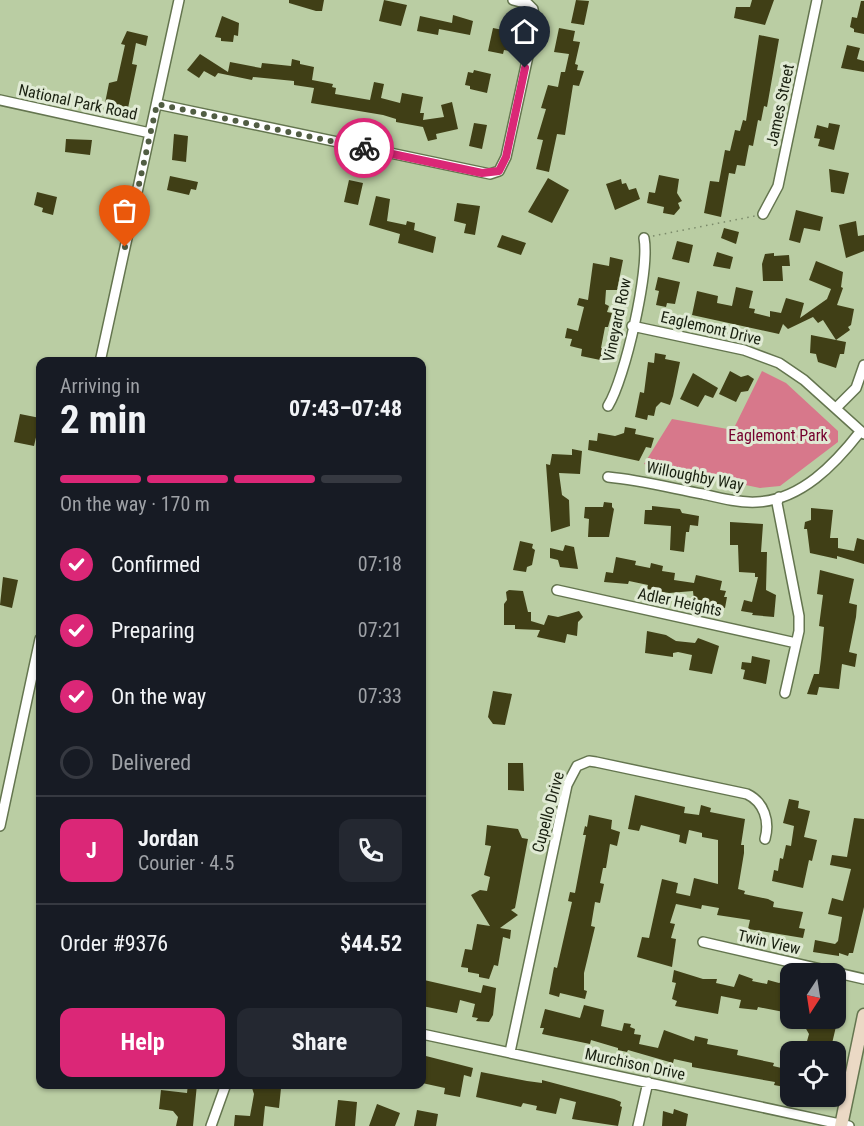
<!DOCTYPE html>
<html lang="en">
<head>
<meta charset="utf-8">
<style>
  :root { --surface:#171b24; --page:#242831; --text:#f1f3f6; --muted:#9ea1a6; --line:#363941; --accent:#db2777 }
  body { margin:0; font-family:"Roboto Condensed",sans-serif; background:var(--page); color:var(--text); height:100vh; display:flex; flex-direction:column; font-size:22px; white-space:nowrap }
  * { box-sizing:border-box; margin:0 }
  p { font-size:20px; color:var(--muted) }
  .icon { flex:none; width:33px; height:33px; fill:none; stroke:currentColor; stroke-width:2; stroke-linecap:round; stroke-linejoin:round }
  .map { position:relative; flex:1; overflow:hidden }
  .side { position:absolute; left:36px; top:357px; width:390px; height:732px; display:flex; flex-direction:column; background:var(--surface); border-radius:12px; box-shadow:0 2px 4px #0004 }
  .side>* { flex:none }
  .needle { width:39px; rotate:192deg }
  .buttons { position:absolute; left:780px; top:963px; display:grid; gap:12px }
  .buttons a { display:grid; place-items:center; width:66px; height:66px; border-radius:12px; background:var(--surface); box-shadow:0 2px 4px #0004; font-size:30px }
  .pin { position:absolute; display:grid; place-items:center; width:51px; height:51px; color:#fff; margin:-62px -26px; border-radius:50% 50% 50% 0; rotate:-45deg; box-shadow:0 0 6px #0007 }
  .pin .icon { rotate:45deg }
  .courier { position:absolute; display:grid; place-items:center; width:60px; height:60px; margin:-30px; border:4px solid #db2777; border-radius:50%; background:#fff; color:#222; box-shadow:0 2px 8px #0007 }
  .summary em { font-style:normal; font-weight:700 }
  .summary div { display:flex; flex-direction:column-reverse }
  .summary { display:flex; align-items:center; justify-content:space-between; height:102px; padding:0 24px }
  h1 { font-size:39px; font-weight:700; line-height:45px }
  .bar { display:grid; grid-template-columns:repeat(4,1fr); gap:9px 6px; align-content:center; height:72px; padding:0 24px }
  .bar i { height:8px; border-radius:4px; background:var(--line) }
  .bar .current { background:var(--accent) }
  .bar p { grid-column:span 4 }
  .line { display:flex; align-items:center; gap:15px; padding:0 24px; border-top:2px solid var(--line) }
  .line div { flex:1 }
  .round { display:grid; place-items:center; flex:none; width:63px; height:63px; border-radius:12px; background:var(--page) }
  ol { padding:0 24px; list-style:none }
  li { display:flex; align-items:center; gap:18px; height:66px }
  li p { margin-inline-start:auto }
  li .icon { padding:6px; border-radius:50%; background:var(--accent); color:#fff; stroke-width:4 }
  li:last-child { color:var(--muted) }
  li i { width:33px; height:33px; border:3px solid var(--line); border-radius:50% }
  .button { display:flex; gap:12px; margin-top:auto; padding:12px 24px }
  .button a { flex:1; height:69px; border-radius:12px; background:var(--accent); color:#fff; font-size:24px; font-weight:700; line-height:69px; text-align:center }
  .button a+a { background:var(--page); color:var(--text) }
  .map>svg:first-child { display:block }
</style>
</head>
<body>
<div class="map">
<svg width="864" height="1126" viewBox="0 0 864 1126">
  <rect width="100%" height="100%" fill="#bacda3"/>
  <path fill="#d7788b" d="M762,371L786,383L838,431V442L780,486L760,488L644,464L672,419L733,430Z"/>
  <path fill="#403f16" d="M289,0H324L322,11H316L289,3Z
    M384,0L407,5L401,26L379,21Z
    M576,0L589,1L584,25L571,23Z
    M752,0H774L765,25L734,18L736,7H750Z
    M861,1H864V34L854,32V29L850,27L852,17L857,18Z
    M453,15L473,21L470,35L439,29L438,35L417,31L420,16L452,23Z
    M222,16L239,23L238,36L234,35L233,42L221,41V38L215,37Z
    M493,28L508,31L507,35L512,36L510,51L504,50L503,54L488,51Z
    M559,28L575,31L573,41L580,42L575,64L578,65L577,70L584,71L579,86L573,85L565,135L557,134L549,172L536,169L543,140L537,139L546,109L541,108L548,85L558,87L561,72H565L569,54L554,52Z
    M127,31L148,36L146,46L136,43L132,64L137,65L128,108L105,103L109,83L117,81L125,45L121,44Z
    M759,35L779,39L767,107L764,106L761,121L758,120L753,146L749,145L745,166L737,165L735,174L729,173L721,217L704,213L710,181L719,182L725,150L730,151L735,130L740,131L743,120L746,121Z
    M847,45L860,48L857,59L864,61V72L841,68Z
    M200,54L228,72L230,62L261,68L262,63L291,66L292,59L300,61V64L314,67L312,80L333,84L332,87L336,88L335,94L370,100L374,82L384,84L381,98L400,103L402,93L423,97L420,113H424L423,120L444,117L441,105L452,102L458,129L436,134L437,139L428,141L423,127L396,122V119L383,115L311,103L314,88L294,85V81L253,77L252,80L218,73L215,77L204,71L199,78L187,70Z
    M474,70L491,74L487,93L470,89V86L465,85L468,72L473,73Z
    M474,123L487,125L482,149L469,146Z
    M829,123L840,125L834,150L818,146L820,139L814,138L817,125L828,128Z
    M174,134L188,136L186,162L172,160Z
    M66,139L92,140L90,155L65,152Z
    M829,169L849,173L844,194L831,192Z
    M659,175L679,179L677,193L682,201L678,203L680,208L674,215L663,213L664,207L647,203L649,192L655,193Z
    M170,176L198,182L196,190L191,189L189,195L167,190Z
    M548,178L569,190L552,223L528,212Z
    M621,179L622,184L626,183L629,190L636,188L640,199L615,210L606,184Z
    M349,180L363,183L358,205L344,202Z
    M37,192L57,197L53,215L42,212L43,208L34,205Z
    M376,196L390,199L387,221L406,225L407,221L415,223L414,230L436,237L433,253L398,243L400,234L369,225Z
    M457,203L480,206L475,235L464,233L466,224L454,221Z
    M796,210L823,217L820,231L804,228L800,243L789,240Z
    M856,221L858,236L864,235V251L846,258L839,225Z
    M724,228L739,232L736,244L721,238Z
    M502,235L526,243L521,255L497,247Z
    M677,241L693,245L689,263L672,259Z
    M717,252L733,257L730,269L713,266Z
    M774,253V256L789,255L790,266H782L783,281H763L762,264L765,254Z
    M610,257L623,260L617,290H606L605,304L609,306L607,312L612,313L608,327H605L601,348L607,351L605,361L581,356L582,349L570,346L572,339L565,338L567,328L578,331L584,307L577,305L579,298L588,300L593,263L609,266Z
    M816,261L843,272L841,287L843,288L837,305L854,309L851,325L848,327L850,330L836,340L823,320L818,323L813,317L788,329L783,324L779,334L692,315L697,291L718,296L717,303L732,306L736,287L753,291L749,308L755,309L754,313L770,317V311L781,313L786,298L804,303L800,318L827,299L831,289L809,280Z
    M658,277L680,282L675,304L667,303L666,307L656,305L659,291L655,290Z
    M811,335L846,342L844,354H840L836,368L818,362L816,354L810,353Z
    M655,353L666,355L665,359L680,362L673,396L670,405L661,402L656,407L654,416L648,415L647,420L635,417L640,392L644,393L648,362L654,363Z
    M730,371L741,377L748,375L754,379L748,391L741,392L736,402L719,394Z
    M693,373L718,388L713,398L705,395L698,407L680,399Z
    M20,414L40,418V433H37L34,446L14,442Z
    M625,427L636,429L635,434L654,438L651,448L646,447L639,461L588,450L589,440L597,441L598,433L615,436L624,433Z
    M572,449L582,451L580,474L559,473L562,495L569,500L570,526L551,532L546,464L550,465L552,454L572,455Z
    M604,502L612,503V507L614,509L609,537H588L589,519L584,518L585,507H603Z
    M652,506L680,509L682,513L699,516L698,526L690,525L689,532H686L684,552L670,550L671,526L644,524L645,510H652Z
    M811,508L833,510L830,538H838V548L854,551L857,538L864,540V564L837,556V559L810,553L807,529H804L805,522L811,520Z
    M730,522L763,524L761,552H767L766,590L776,595L774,617L752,615L753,613L741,611L744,600L752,602L758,577H755V573L739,572L738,545H730Z
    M520,541L533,544L532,548L535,550L532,565L527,567L526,572L513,570Z
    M565,545L574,547L578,569L560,567L558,560L550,558V548L563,551Z
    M616,557L636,561L635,565L650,568L651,563L663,566L662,571L675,573L674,580L694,583L696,575L722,581L720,590L726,591L724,597H727L725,608L694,601L693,591L669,593L647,589L648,585L629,581L628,584L604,582L606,572L613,573Z
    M820,570L854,579L849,603L857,605L856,617L849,652L857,654L855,667L842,664L839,689L819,687L817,695L807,694L814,674H819L821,659L824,627L819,626L823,595L817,594Z
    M3,577L18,580L12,608L0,605Z
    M509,590L523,591L528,612H531V621L544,625L548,615L558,617L579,611L583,617L578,622L577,636L567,634L565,643L537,637L540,630L515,629V625H504V604L507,600L506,592Z
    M647,631L666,635L676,641L695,643L698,638L719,646L712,674L689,670L692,655L678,652L673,653V657L645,653Z
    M752,656L770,660L766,684L743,679L745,670L741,669L742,662L751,663Z
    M493,691L512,694L505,725L493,724L488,717Z
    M508,763H523L524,791L508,790Z
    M635,795L685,807L684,813L699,815L701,805L711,808L710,812L745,819L741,845H744V853L738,889L745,891L744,894L768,899L774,902L773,907L803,912L799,928L805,929L803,938L748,929L750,920L717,915L719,908L702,905L701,909L676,904L670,923L675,924L671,938L676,939L672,967L637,957L642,937L649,938L662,879L678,883L676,893L690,896L694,878L718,884V840L702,837V833L689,830L686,844L679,842L680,835L641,825L639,831L628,829Z
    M789,799L799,801L798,808L810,811L804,837L817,840L812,861L809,860L803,888L772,881L774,870L778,871L780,858L783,859L786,845L791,846L794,826L783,823Z
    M589,815L612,820L611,829L620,832L617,846L610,844L606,868H603L600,883L604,884L600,903L595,902L591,926L595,927L584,973V990L587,991L585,999L560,993L559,997L549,994L554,967L557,968L572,902L568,901L570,892L575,893L586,835H583L585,826L587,827Z
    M854,818L864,819V907L853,953H849L848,956L839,953V956L813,952L815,940L835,944L838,941L842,917L828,914L832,898L843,901L851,869L830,865L832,855L847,857Z
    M487,825L518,829L522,838L528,839L515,908L511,910L518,915L500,928L511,930L510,939L503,937L498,966L494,965L489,979L479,977V974L468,972V968L461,967L465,949L472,950L477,924L490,926L471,895L480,890L487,891L490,877L484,875L491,846L485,845Z
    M674,970L703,979H717L716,983L734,987L739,974L753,979L752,981L767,984L768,980L779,983L790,978L789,1013L758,1007L757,1010L739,1008L741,1000L721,996L718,1014L675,1006L677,1001L672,999L676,983L672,982Z
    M424,980L481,993L483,985L496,988L493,1015L489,1022L476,1021L478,1018L472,1017L475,1004L460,1000L457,1013L422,1006Z
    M584,1005L604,1010L601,1026L622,1031L624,1023L631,1024L630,1027L635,1029L634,1034L641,1035L639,1044L658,1048L664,1030L694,1041L695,1036L708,1039L707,1044L738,1050L737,1055L774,1063L773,1066L790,1070V1088L774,1085L775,1082L692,1067V1063L674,1059L673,1063L628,1050L627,1052L618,1050V1048L591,1040L590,1044L542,1034L544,1028H540L545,1009L580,1018Z
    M811,1018H838L830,1052H804L809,1034L805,1027Z
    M422,1055L473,1068L471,1077L464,1075L460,1097L444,1094L445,1088L422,1083Z
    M481,1072L527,1081L542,1083V1080L614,1099L621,1102L620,1106L622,1107L618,1126L572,1119L576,1102L560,1098L556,1114L536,1110L537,1106L523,1103L521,1107L476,1097Z
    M188,1084H197L193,1126H176L178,1117L173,1111L159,1109L161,1090L187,1093Z
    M255,1085L281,1088L279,1108L265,1106L263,1126H234L235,1115L250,1116L254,1094L252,1088Z
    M338,1100L357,1102L355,1126H335Z
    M377,1104L400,1113L395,1126H369Z
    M674,1109L688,1114L686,1126H662L663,1111L673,1114Z
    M417,1110L438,1114L436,1126H414Z"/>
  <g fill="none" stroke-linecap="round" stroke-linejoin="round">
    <g stroke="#64754f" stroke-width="12">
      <path id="minor" d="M0,100L150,133
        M157,104L490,174L499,171L506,157L535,24L533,9L528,4L513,0
        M763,214L778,186L817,0
        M632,326L744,350L779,363L804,380L864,434
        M100,362L179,0
        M608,406C625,379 650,269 644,238
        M836,408L856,388L864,365
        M608,477C640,480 671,488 703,494C720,498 739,503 757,502C801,500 835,464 860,432
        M779,497L777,503L799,616V631L785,693
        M557,590L796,643
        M0,826L40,639
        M703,942L864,979
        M422,1034L849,1126
        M510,1052L567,785L577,766L589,761L596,762L747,794C764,802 770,821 765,839
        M211,1126L226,1084
        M638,1126L648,1082"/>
    </g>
    <g stroke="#64754f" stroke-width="15">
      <path id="secondary" d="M841,1126L864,1015"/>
    </g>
    <path stroke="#7a8969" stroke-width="1.5" stroke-dasharray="1.5 4.5" stroke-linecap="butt" d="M653,236L755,216"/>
    <use href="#minor" stroke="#fff" stroke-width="9"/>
    <use href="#secondary" stroke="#ebd9c5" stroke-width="12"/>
  </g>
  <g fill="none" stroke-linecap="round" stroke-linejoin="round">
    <path stroke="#515d43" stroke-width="6" stroke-dasharray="0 10.8" d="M125,247L157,104L364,148"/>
    <path stroke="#db2777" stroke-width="8" d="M364,148L482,173L499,171L506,157L525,68"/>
  </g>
  <g text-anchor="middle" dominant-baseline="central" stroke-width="6" stroke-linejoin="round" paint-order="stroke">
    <g font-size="16" fill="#192010" stroke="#e0ead4">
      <text transform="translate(78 102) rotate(12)">National Park Road</text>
      <text transform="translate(780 105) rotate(-78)">James Street</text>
      <text transform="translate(617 320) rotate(-78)">Vineyard Row</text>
      <text transform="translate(711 328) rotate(13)">Eaglemont Drive</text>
      <text transform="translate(695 476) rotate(11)">Willoughby Way</text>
      <text transform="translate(680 602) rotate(12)">Adler Heights</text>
      <text transform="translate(548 812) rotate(-75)">Cupello Drive</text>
      <text transform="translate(769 942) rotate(13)">Twin View</text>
      <text transform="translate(635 1064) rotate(12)">Murchison Drive</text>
    </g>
    <g font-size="16" fill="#75002e" stroke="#e0ead4">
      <text x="778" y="435">Eaglemont Park</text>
    </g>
  </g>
</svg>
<div class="buttons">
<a><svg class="needle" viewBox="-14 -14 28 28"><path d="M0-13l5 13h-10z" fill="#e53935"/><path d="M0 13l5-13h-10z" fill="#9ea1a6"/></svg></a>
<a><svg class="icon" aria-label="locate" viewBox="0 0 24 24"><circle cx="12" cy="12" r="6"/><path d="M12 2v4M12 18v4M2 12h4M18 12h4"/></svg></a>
</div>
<div class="pin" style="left:125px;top:247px;background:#ea580c"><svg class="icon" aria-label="bag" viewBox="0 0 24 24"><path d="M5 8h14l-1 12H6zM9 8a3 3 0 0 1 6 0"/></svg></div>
<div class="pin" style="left:525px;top:68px;background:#1f2937"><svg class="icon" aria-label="home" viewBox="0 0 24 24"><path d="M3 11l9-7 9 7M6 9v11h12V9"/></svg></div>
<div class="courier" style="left:364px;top:148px"><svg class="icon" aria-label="bike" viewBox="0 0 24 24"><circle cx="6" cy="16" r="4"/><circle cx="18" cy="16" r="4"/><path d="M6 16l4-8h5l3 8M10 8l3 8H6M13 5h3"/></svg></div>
<section class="side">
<div class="summary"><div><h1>2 min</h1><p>Arriving in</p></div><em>07:43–07:48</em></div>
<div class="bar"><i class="current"></i><i class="current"></i><i class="current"></i><i></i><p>On the way · 170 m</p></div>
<ol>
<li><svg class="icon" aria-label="check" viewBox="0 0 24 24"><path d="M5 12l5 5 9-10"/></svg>Confirmed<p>07:18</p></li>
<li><svg class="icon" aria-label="check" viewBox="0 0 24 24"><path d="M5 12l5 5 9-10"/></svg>Preparing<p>07:21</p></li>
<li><svg class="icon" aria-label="check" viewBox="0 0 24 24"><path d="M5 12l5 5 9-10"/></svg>On the way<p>07:33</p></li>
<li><i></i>Delivered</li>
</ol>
<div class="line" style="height:108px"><b class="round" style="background:var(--accent);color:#fff">J</b><div><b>Jordan</b><p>Courier · 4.5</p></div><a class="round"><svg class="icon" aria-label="phone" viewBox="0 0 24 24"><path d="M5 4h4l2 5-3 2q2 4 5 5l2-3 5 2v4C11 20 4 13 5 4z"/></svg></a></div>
<div class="line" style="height:78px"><div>Order #9376</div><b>$44.52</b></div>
<div class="button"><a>Help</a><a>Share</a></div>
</section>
</div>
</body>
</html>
